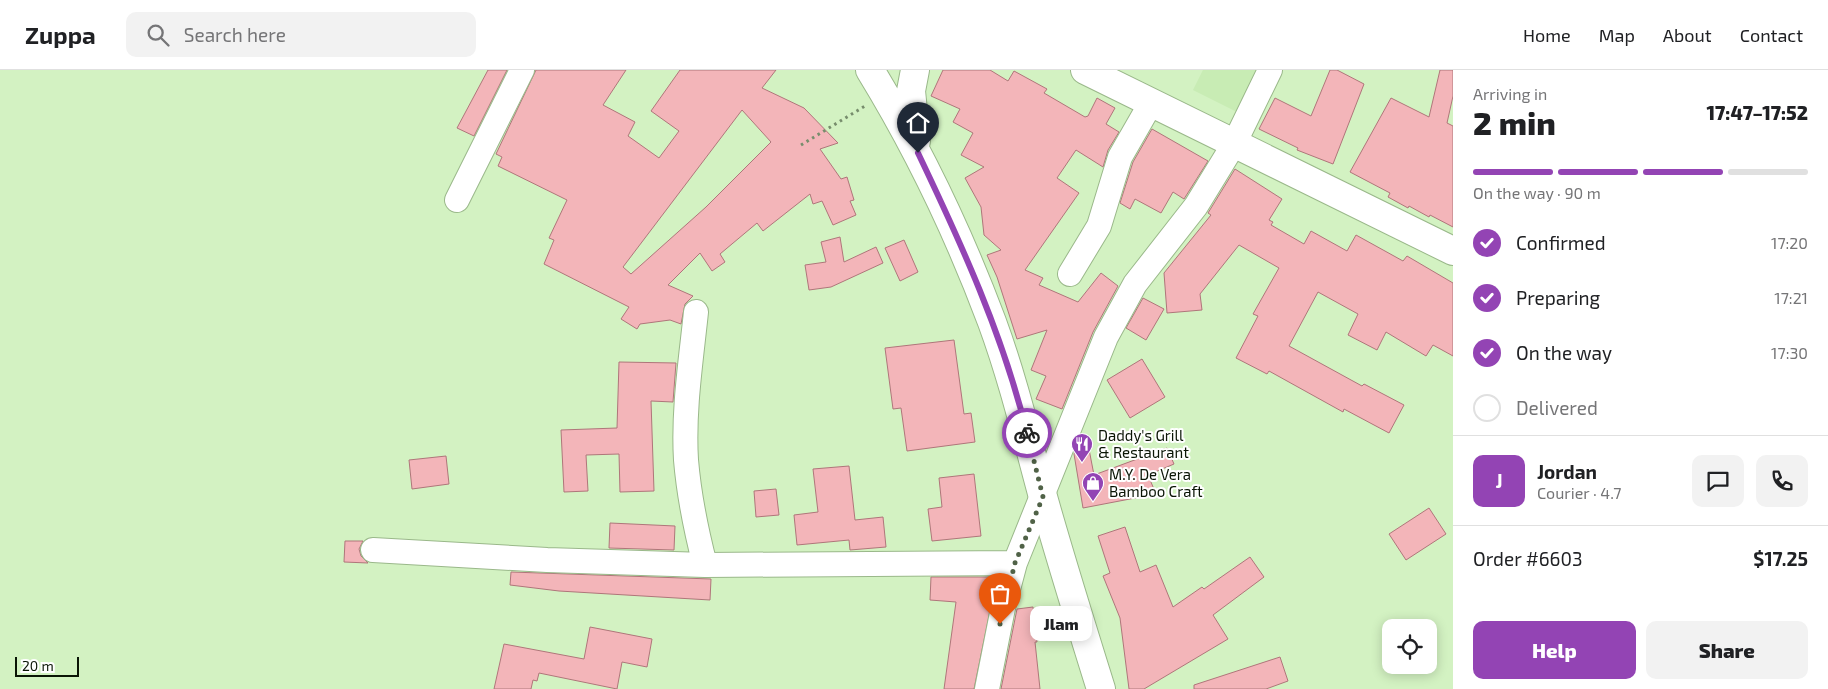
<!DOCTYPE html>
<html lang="en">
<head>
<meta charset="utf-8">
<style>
  :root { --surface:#fff; --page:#f2f2f2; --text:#202124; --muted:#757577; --line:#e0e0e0; --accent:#9344b4 }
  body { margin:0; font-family:"Exo 2",sans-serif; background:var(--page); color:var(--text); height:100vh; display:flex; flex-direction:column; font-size:19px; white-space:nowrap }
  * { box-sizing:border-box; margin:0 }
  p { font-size:16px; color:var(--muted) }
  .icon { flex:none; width:28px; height:28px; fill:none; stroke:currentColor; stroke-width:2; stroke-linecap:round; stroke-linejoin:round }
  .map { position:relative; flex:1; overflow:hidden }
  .side { display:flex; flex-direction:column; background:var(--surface); width:375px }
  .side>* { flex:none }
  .tools { position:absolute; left:1382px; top:549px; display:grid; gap:10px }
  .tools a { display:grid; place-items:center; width:55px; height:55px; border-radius:10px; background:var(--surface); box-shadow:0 2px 12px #0003; font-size:25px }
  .scale { position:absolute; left:15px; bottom:12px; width:64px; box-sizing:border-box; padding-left:5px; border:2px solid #0a1505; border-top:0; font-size:14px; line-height:18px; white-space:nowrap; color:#0a1505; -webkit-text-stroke:4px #fff; paint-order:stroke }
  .pin { position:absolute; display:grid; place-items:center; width:42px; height:42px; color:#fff; margin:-51px -21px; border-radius:50% 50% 50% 0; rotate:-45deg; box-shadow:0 0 5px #0007 }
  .pin .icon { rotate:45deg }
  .courier { position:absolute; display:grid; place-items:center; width:50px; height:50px; margin:-25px; border:4px solid #9344b4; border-radius:50%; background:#fff; color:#222; box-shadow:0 1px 6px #0007 }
  .bubble { position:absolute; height:35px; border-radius:10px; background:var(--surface); box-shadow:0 2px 12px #0003; font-size:16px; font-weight:800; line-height:35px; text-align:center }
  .head em { font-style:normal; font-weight:800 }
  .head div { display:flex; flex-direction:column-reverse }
  .head { display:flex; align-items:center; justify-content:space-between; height:85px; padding:0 20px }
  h1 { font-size:32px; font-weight:800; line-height:38px }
  .bar { display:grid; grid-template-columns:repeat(4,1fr); gap:8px 5px; align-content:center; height:60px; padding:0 20px }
  .bar i { height:6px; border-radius:4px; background:var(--line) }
  .bar .on { background:var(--accent) }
  .bar p { grid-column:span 4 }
  .line { display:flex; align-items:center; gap:12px; padding:0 20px; border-top:1px solid var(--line) }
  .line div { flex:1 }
  .round { display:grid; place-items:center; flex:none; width:52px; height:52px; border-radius:10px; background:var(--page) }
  ol { padding:0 20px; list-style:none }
  li { display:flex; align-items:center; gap:15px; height:55px }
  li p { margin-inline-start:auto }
  li .icon { padding:5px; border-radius:50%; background:var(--accent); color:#fff; stroke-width:4 }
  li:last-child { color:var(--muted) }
  li i { width:28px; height:28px; border:2px solid var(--line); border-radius:50% }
  .cta { display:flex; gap:10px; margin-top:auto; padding:10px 20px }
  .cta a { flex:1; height:58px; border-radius:10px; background:var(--accent); color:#fff; font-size:20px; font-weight:800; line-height:58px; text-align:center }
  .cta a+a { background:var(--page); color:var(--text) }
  header { display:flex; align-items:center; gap:30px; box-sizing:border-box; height:70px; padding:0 25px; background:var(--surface); border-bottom:1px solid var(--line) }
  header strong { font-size:24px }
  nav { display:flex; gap:28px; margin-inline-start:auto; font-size:18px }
  .search { width:350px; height:45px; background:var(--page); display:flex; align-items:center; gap:12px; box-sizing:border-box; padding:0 18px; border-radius:10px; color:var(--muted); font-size:19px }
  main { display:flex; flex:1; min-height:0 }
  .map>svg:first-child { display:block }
</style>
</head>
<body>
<header>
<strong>Zuppa</strong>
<div class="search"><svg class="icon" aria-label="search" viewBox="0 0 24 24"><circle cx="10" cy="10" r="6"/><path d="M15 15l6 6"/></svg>Search here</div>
<nav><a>Home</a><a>Map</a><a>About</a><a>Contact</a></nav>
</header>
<main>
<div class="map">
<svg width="1453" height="619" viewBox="0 0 1453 619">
  <rect width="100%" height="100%" fill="#d3f2c2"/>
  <path fill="#c8ecb4" d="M1203,0H1259L1237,42L1193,20Z"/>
  <path fill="#f3b5b9" stroke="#af767a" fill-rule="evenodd" d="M488,0H507L474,66L457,58Z
    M536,0H626L603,35L635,52L628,66L659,88L679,61L651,41L680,0H776L762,18L804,38L838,73L820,79L841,109L847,107L854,130L850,131L856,145L833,155L822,131L813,134L810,124L763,161L757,153L720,184L725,192L712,201L700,183L668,215L693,226L685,234L681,254L670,250L640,254L637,259L621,249L629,237L544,194L554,170L549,168L567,130L498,96L502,87L496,84ZM742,40L771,72L706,137L631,204L623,197Z
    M943,0H990L1008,11L1014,1L1047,19L1044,23L1085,47L1088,46L1097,28L1115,38L1106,54L1119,62L1108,80L1103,97L1076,80L1057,108L1079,123L1025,200L1043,208L1039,215L1078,232L1101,203L1118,216L1093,262L1062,339L1036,329L1046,306L1031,300L1047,260L1017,269L997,207L987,185L1001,180L984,165L981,137L965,108L984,97L961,85L973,63L953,52L960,39L931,26Z
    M1330,0H1337L1364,14L1333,94L1297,80L1298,78L1259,59L1275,28L1311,46Z
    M1440,0H1453V26L1447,53L1453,56V157L1430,145L1429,147L1409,136L1408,138L1388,127L1390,123L1350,102L1391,28L1429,47Z
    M1152,59L1208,91L1184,129L1173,122L1161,143L1135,129L1130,139L1120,133L1133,92Z
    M1235,99L1282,129L1269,150L1273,152L1271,155L1304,174L1311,161L1347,181L1356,165L1403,191L1407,186L1453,213V286L1433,275L1426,286L1386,262L1377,280L1348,265L1358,244L1318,222L1289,276L1362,316L1364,314L1404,335L1389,363L1344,339L1343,342L1269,301L1267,304L1236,288L1258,246L1253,244L1279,198L1239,175L1200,224L1202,240L1167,243L1164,203L1211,145L1208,143Z
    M840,167L844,192L876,177L883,193L831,217L809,220L805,195L826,192L821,172Z
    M904,170L918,202L900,211L885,178Z
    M1143,228L1164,239L1146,270L1126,258Z
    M954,270L964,344L971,343L975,372L907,381L901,338L893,339L885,278Z
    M1142,289L1165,327L1130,348L1107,310Z
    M619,292L676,293L673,332L651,331L654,421L620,422L619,384L586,385L588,421L564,422L561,360L617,358Z
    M1088,374L1094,405L1167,378L1174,394L1148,405L1156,424L1083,438L1074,384L1077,376Z
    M446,386L449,414L412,419L409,390Z
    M849,396L855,450L883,447L886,477L850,480L849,470L797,475L794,445L818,442L813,399Z
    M974,404L981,466L932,471L928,439L942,437L939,408Z
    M776,419L779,445L756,447L754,421Z
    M1429,438L1446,464L1406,490L1389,464Z
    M610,453L675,456L674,480L609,478Z
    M1125,457L1140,502L1156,495L1173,537L1202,517L1204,519L1250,487L1264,507L1213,545L1228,569L1144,619H1129L1120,548L1103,506L1110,503L1098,466Z
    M345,471H363L359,479L361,486L368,493L344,492Z
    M511,502L711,509L710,530L559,521L510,515Z
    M931,507H997L974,619H944L956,532L930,530Z
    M1033,537L1037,572H1035L1040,619H1001L1017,539Z
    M590,557L652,569L647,597L622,592L617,619L539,603L537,611L533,610L531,619H494L504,574L584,589Z
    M1280,587L1288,611L1266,619H1194V615Z"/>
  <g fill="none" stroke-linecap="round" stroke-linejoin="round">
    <g stroke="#9ab88a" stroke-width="26">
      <path id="minor" d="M457,130L522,0
        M1070,204L1099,156L1120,87L1151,33
        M696,242C691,290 683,341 686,390C689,426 696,460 705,495
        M373,480L547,490L705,495L1015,493
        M987,619L1003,538L1015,493L1106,267L1135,214L1196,136L1234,74L1270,0"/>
    </g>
    <g stroke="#9ab88a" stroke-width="30">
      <path id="major" d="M1085,0L1453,181"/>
    </g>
    <g stroke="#9ab88a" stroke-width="30">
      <path id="highway" d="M870,0C919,80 959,164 992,252C1013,309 1027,368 1043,427C1061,491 1081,555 1101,619
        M915,0L911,21L916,71"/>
    </g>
    <path stroke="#778d6c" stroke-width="3" stroke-dasharray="2.5 4" stroke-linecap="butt" d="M801,75L865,36"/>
    <use href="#minor" stroke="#fff" stroke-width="24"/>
    <use href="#major" stroke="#fff" stroke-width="28"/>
    <use href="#highway" stroke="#fff" stroke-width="28"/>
  </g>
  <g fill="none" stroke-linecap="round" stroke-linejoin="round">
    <path stroke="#506247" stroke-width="5" stroke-dasharray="0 9" d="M1000,554L1015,493L1043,427L1027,363"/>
    <path stroke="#9344b4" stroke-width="6" d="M918,83C961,173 1003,265 1027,363"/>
  </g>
  <defs>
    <g id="restaurant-pin" transform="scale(1.125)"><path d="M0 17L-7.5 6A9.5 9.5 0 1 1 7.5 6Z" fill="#9344b4" stroke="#fff"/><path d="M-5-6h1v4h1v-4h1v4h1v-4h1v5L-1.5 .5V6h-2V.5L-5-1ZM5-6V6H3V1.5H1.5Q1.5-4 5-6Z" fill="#fff"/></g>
    <g id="shop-pin" transform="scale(1.125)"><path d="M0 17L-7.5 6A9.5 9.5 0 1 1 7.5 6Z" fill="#9344b4" stroke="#fff"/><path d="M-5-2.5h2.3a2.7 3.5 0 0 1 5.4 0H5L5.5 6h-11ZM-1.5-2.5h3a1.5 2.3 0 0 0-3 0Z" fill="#fff"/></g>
  </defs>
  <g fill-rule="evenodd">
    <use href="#restaurant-pin" x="1082" y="374"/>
    <use href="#shop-pin" x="1093" y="413"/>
  </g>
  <g text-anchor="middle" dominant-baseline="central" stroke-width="4" stroke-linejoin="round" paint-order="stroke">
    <g font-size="15" fill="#0a1505" stroke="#fff" text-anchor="start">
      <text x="1098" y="365">Daddy's Grill<tspan x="1098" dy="17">&amp; Restaurant</tspan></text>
      <text x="1109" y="404">M.Y. De Vera<tspan x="1109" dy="17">Bamboo Craft</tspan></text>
    </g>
  </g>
</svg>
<div class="tools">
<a><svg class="icon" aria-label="locate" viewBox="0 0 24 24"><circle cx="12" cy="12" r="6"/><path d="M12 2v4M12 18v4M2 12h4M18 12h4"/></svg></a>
</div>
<div class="scale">20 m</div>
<div class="pin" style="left:1000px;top:554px;background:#ea580c"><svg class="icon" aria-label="bag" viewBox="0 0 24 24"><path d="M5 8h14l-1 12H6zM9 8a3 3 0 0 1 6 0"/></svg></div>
<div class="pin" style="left:918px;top:83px;background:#1f2937"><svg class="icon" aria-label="home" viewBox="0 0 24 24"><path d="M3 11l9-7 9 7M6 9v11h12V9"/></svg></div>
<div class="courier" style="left:1027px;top:363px"><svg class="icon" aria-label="bike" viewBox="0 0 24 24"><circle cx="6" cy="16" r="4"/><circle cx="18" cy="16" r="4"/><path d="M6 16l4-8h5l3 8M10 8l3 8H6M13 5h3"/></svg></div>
<div class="bubble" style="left:1030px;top:536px;width:62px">Jlam</div>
</div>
<section class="side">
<div class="head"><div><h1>2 min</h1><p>Arriving in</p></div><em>17:47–17:52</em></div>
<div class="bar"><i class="on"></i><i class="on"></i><i class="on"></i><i></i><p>On the way · 90 m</p></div>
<ol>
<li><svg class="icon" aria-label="check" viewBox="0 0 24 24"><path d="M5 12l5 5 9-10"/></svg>Confirmed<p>17:20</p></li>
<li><svg class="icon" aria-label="check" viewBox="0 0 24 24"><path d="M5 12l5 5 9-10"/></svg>Preparing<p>17:21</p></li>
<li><svg class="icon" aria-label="check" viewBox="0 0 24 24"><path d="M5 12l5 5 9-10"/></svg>On the way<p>17:30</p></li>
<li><i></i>Delivered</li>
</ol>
<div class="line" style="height:90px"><b class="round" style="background:var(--accent);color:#fff">J</b><div><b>Jordan</b><p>Courier · 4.7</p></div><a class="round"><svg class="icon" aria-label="chat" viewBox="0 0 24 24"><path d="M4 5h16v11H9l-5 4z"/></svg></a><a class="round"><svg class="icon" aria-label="phone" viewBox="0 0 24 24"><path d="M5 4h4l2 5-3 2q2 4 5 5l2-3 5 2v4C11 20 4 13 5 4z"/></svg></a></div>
<div class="line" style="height:65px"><div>Order #6603</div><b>$17.25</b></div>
<div class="cta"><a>Help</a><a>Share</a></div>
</section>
</main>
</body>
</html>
